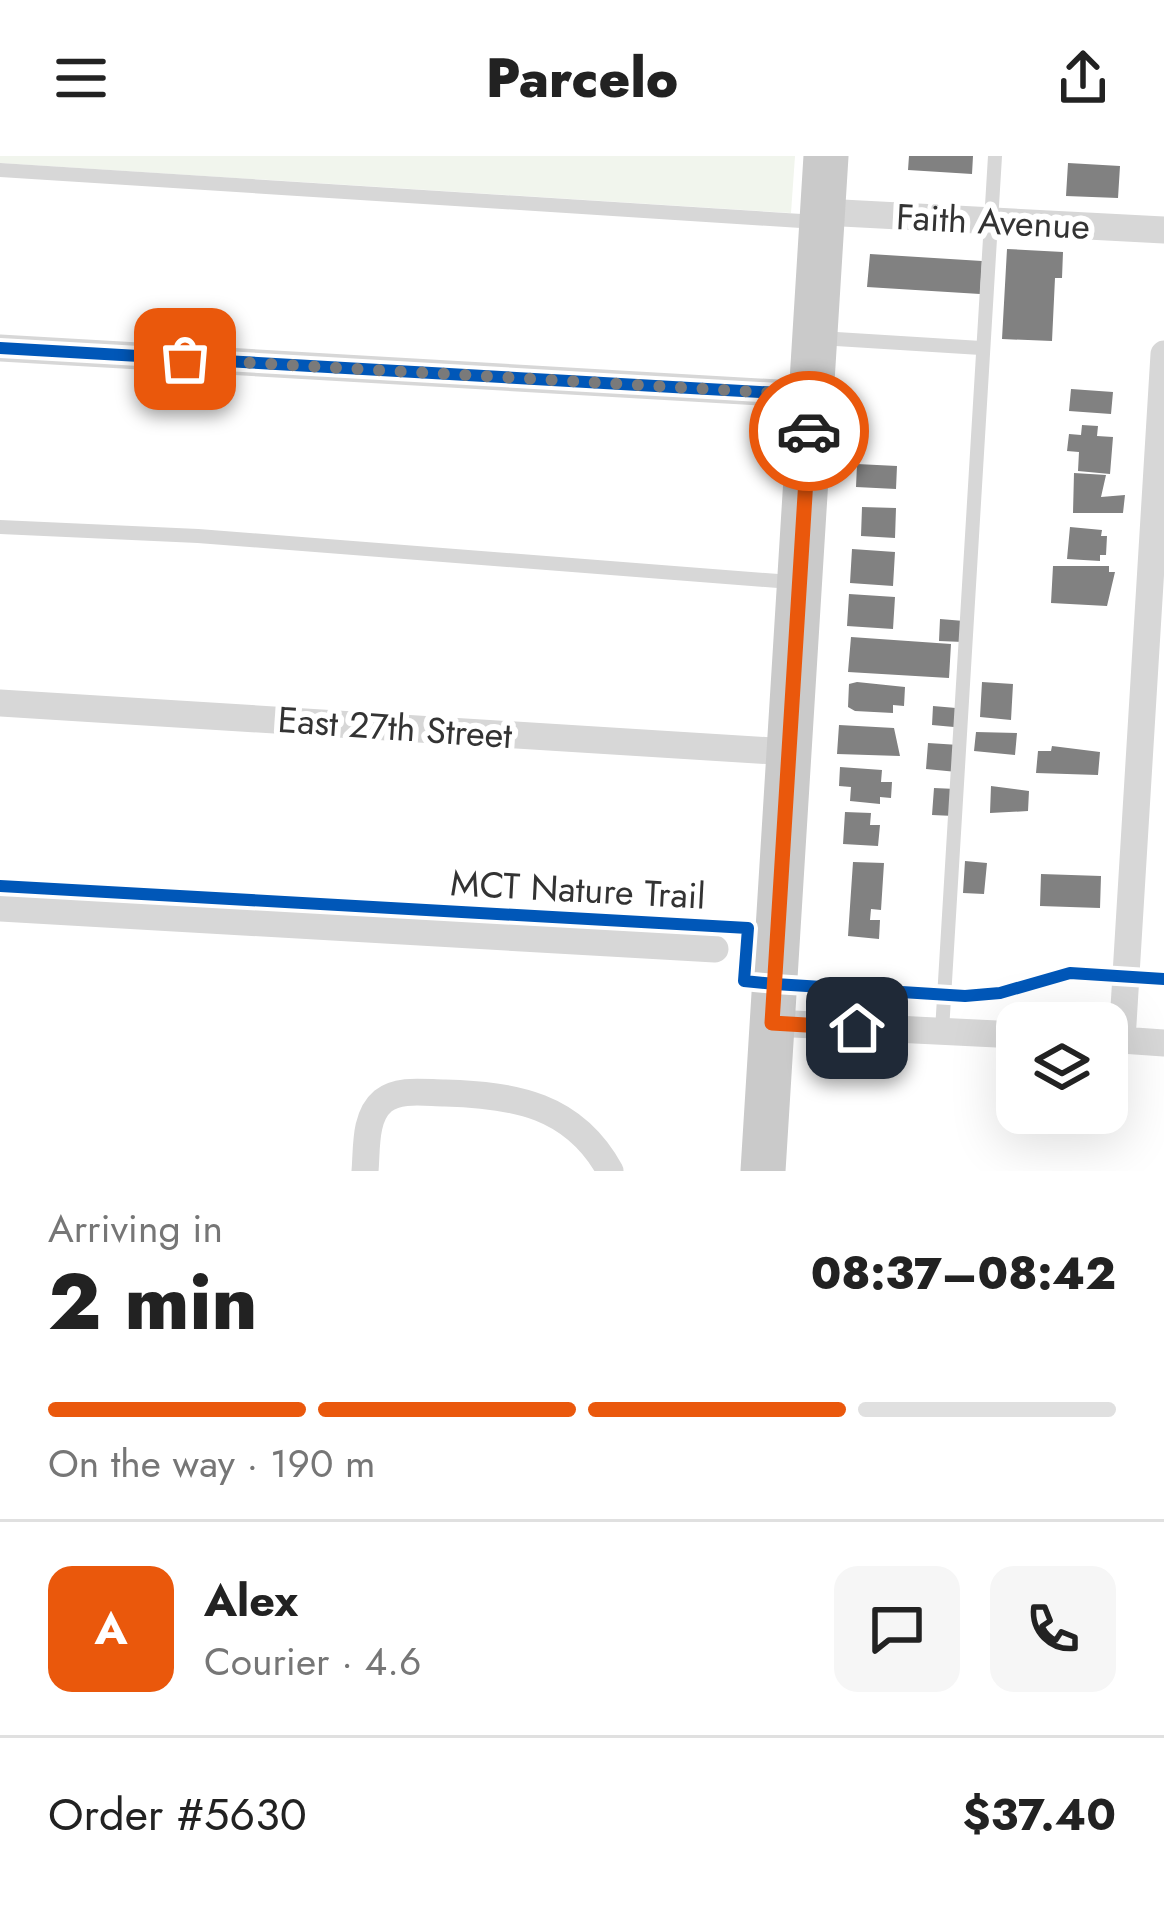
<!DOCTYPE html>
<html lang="en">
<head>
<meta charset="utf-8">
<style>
  :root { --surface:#fff; --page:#f6f6f6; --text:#222; --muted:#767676; --line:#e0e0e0; --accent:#ea580c }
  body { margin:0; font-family:Jost,sans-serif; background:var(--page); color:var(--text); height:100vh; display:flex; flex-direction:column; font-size:45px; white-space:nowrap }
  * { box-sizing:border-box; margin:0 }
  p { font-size:39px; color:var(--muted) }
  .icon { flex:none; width:66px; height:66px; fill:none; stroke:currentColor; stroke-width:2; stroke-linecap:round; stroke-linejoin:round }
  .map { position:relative; height:1015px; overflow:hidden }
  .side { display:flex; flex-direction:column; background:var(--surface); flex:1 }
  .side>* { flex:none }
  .fabs { position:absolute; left:996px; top:846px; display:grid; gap:24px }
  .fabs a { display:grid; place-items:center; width:132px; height:132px; border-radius:24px; background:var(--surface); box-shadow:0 12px 48px #0002; font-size:60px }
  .pin { position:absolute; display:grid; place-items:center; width:102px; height:102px; color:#fff; margin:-51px; border-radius:24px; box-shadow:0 6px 18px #0006 }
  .courier { position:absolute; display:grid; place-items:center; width:120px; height:120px; margin:-60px; border:9px solid #ea580c; border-radius:50%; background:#fff; color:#222; box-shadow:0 3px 15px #0007 }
  .summary em { font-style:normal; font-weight:800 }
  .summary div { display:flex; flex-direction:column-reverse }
  .summary { display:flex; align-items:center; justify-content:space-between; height:204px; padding:0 48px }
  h1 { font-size:78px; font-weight:800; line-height:90px }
  .bar { display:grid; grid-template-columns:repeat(4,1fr); gap:18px 12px; align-content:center; height:144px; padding:0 48px }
  .bar i { height:15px; border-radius:9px; background:var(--line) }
  .bar .on { background:var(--accent) }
  .bar p { grid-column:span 4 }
  .line { display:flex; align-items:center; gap:30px; padding:0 48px; border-top:3px solid var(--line) }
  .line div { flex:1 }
  .round { display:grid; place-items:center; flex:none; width:126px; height:126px; border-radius:24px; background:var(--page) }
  header { display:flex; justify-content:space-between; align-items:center; height:156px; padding:0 48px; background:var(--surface); font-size:54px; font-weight:800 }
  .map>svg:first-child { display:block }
</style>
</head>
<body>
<header><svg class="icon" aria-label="menu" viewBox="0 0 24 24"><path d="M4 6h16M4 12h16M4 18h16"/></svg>Parcelo<svg class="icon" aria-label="share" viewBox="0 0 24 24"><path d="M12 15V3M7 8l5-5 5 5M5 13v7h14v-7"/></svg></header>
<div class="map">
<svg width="1164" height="1015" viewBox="0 0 1164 1015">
  <rect width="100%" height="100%" fill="#fff"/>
  <path fill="#f1f5ed" d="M0,0H795L791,57L0,7Z"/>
  <path fill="#818181" d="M909,0H973L972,18L908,14Z
    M1068,7L1120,10L1118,42L1066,40Z
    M1007,93L1063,96L1062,122H1055L1052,185L1002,183Z
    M870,98L982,105L980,138L867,131Z
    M1071,233L1113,236L1111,258L1069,255Z
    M1082,269L1098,270L1097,280L1113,281L1110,318L1078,315L1079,296L1067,295L1069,278L1081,279Z
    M857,308L897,310L896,333L856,331Z
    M1074,317L1106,319L1101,341L1125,339L1123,357H1073Z
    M862,351L896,352L895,382L861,380Z
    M1070,371L1102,374L1101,380H1107L1106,399H1100V405L1067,403Z
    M852,393L895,396L893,430L850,427Z
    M1053,410H1109V416H1115L1107,450L1051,447Z
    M849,438L895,441L893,473L847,470Z
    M940,463L964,465L963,486L939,485Z
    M851,481L951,488L949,522L848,516Z
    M857,526L905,531L904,550L893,549V557L855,555L848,551L849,528Z
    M982,526L1013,528L1011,564L980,561Z
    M933,550L956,552L954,571L932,569Z
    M839,569L894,572L900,600L837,598Z
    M976,576L1017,577L1015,599L974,595Z
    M928,587L959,589L957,616L926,613Z
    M1052,590L1100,596L1098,619L1036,617L1038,595H1051Z
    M840,611L882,614L881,626H892L891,642L880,641V648L850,645L851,631L839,630Z
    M991,630L1029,635L1028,655L990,657Z
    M934,632L956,633L954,660L932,659Z
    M845,656L871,657L870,669H880L878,690L843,688Z
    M965,705L987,707L984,738L963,737Z
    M853,706L884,707L881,754L871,753L870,764H880L879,783L848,780Z
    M1041,718L1101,720L1100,752L1040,750Z"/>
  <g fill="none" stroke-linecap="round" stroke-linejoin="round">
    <path stroke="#d7d7d7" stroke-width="14" d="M0,14L817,66
      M820,182L981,192
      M0,371L198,380L791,426
      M942,875L995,0"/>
    <path stroke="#d7d7d7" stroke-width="27" d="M823,56L1164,74
      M0,192L812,239
      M0,547L789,596
      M0,752L715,793
      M773,867L1017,879
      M1107,883L1164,887
      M1122,884L1164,198
      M365,1015C367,993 364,961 383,945C399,932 426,937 445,937C515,939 574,949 610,1015"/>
    <path stroke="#cacaca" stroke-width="45" d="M763,1015L826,0"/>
    <g stroke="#fff" stroke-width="20">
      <path id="cycleway" d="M0,192L812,239
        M0,730L748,772L744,825L775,828L965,840L1000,837L1070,817L1164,823"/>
    </g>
    <use href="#cycleway" stroke="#0057b8" stroke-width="12"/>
  </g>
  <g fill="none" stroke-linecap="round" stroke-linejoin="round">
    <path stroke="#7a7a7a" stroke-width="12" stroke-dasharray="0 21.6" d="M185,203L812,239L809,275"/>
    <path stroke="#ea580c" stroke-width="15" d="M809,275L772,867L857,872"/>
  </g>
  <g text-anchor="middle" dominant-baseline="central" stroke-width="12" stroke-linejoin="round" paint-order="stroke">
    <g font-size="36" fill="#333" stroke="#fff">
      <text transform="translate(993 65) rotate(3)">Faith Avenue</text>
      <text transform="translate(395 571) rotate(4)">East 27th Street</text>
      <text transform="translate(578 733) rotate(3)">MCT Nature Trail</text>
    </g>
  </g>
</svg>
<div class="fabs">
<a><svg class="icon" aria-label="layers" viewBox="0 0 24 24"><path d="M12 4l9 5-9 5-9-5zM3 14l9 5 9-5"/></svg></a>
</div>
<div class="pin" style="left:185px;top:203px;background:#ea580c"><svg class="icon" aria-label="bag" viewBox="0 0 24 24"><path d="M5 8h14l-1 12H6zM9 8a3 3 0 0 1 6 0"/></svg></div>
<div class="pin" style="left:857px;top:872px;background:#1f2937"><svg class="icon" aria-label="home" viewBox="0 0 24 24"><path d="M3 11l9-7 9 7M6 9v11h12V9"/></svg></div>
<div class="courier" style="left:809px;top:275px"><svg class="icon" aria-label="car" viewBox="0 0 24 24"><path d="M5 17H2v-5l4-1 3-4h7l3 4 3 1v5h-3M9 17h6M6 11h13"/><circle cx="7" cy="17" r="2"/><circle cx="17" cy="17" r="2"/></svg></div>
</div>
<section class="side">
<div class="summary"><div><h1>2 min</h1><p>Arriving in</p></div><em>08:37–08:42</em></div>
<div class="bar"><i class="on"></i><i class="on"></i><i class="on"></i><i></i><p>On the way · 190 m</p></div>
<div class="line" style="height:216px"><b class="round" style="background:var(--accent);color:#fff">A</b><div><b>Alex</b><p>Courier · 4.6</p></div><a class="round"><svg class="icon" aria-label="chat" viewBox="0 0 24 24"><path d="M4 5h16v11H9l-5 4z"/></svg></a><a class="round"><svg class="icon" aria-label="phone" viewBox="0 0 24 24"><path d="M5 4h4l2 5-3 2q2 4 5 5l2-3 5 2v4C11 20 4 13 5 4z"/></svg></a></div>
<div class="line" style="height:156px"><div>Order #5630</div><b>$37.40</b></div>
</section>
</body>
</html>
